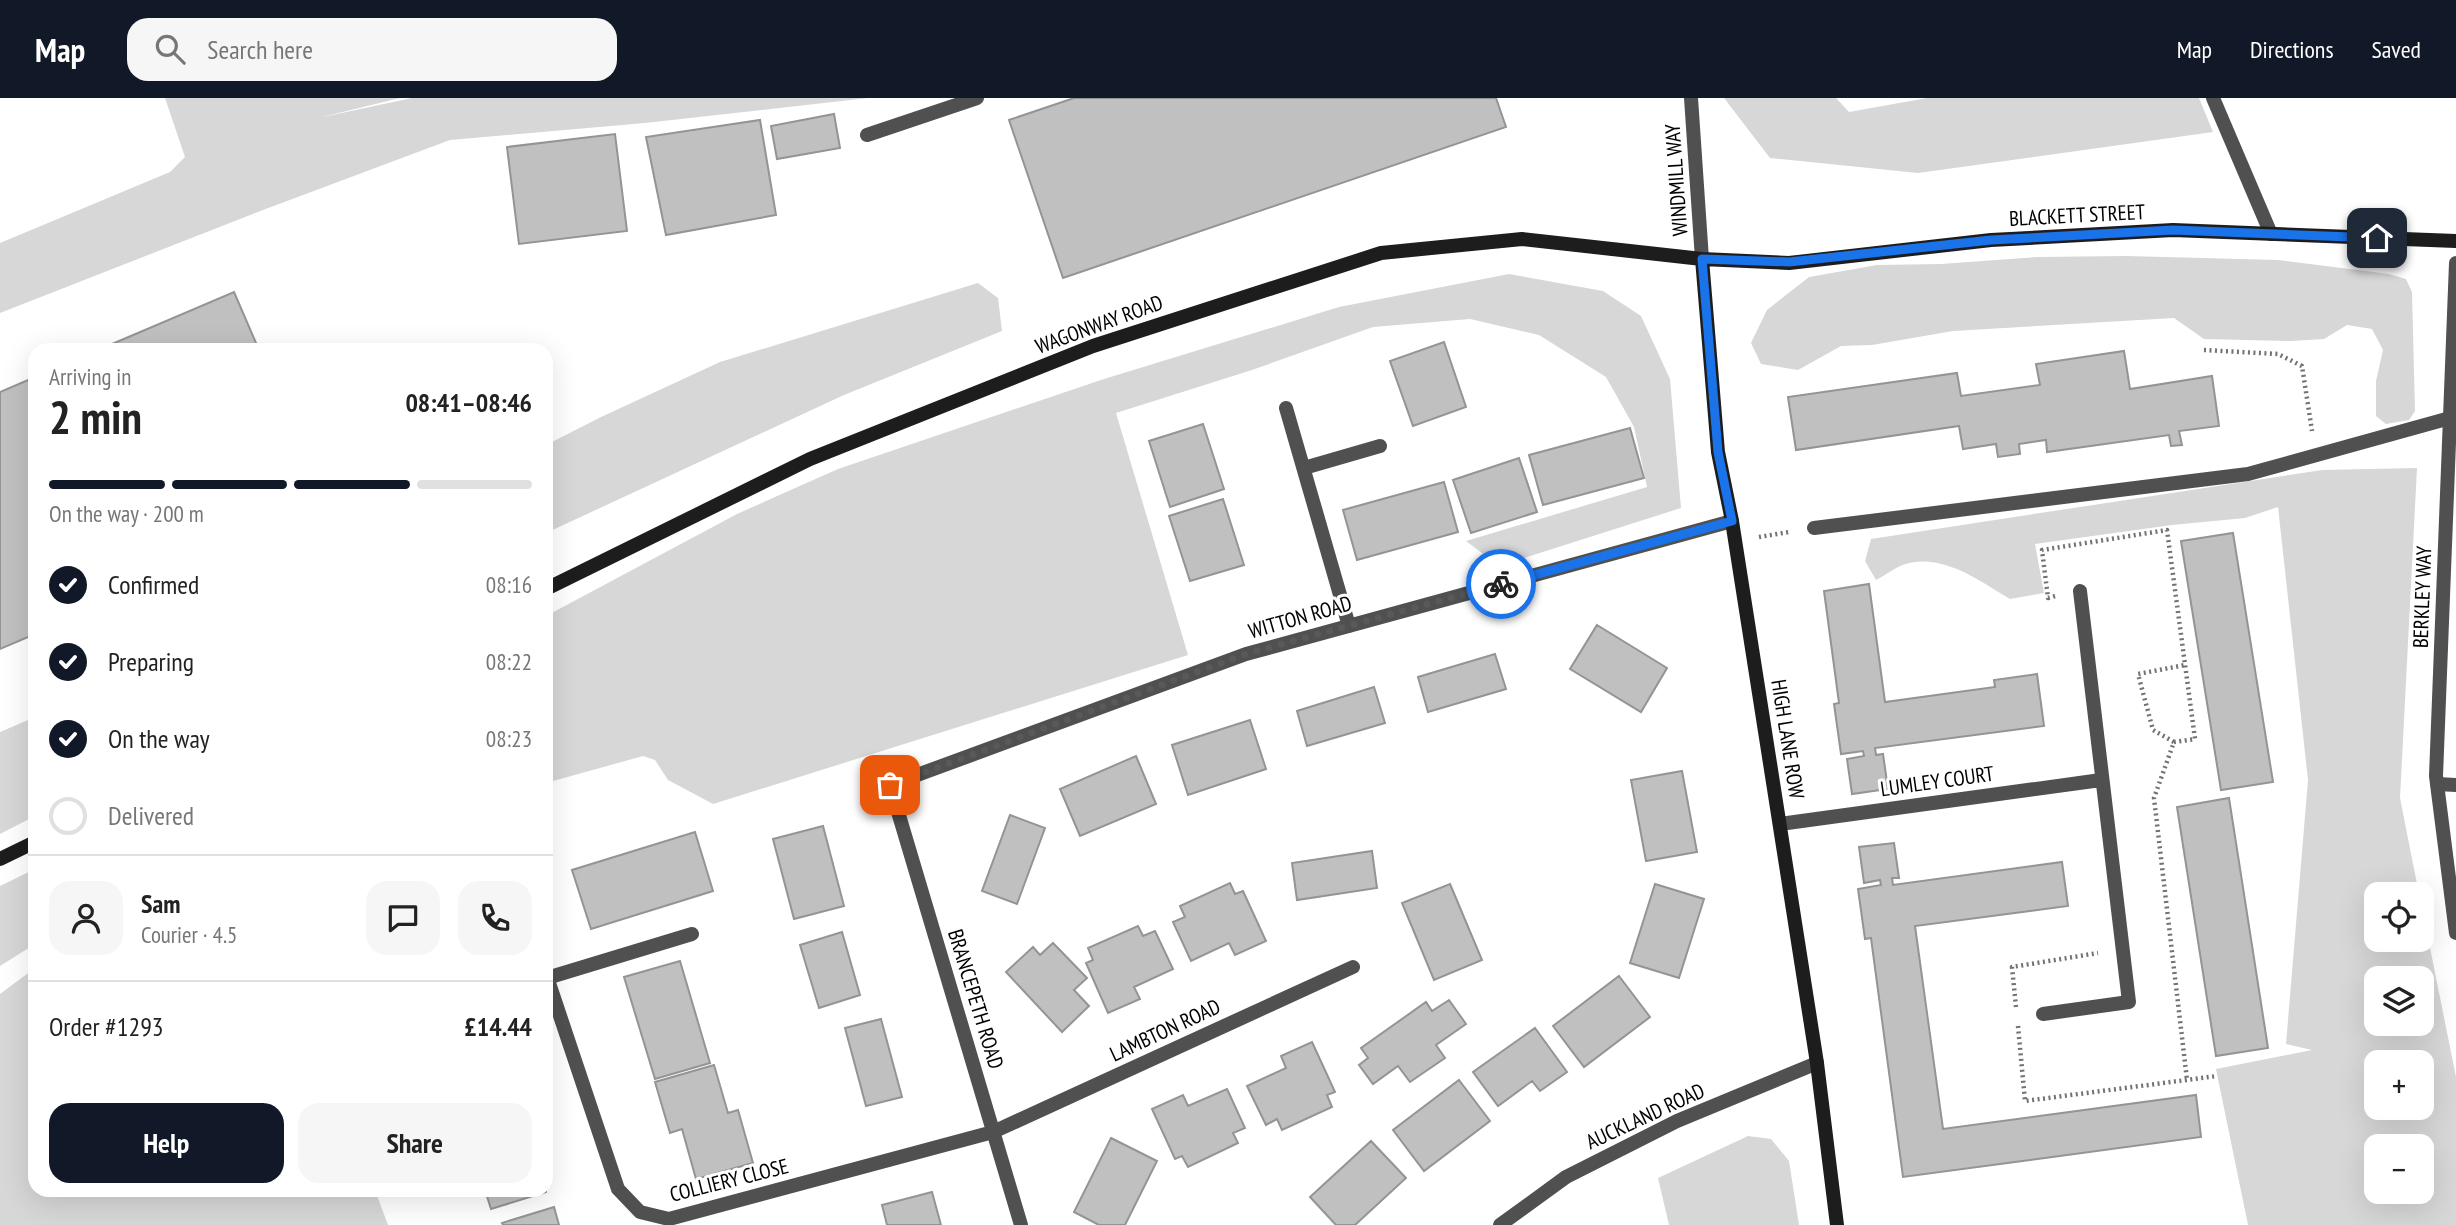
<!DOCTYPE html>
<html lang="en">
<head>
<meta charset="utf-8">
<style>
  :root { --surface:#fff; --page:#f6f6f6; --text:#222; --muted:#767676; --line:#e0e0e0; --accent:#111827 }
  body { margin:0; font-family:"PT Sans Narrow",sans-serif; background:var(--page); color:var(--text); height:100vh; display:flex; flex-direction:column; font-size:26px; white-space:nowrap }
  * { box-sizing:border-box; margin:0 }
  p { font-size:23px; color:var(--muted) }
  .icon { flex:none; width:38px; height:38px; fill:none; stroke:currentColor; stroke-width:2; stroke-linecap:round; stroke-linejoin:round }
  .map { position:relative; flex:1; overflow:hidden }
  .drawer { position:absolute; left:28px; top:245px; width:525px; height:854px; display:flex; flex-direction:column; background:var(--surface); border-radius:21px; box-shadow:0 7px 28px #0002 }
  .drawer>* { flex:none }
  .fabs { position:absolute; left:2364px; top:784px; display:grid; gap:14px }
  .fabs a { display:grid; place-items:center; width:70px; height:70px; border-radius:14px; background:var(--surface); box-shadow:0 7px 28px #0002; font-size:35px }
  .pin { position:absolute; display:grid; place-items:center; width:60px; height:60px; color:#fff; margin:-30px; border-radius:14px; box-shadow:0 4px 10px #0006 }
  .courier { position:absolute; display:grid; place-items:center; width:70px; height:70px; margin:-35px; border:5px solid #1a73e8; border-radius:50%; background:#fff; color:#222; box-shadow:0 2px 9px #0007 }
  .head em { font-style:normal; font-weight:600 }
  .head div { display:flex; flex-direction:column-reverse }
  .head { display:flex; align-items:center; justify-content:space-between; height:119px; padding:0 21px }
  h1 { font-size:46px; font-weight:600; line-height:52px }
  .bar { display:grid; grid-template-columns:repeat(4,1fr); gap:10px 7px; align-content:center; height:84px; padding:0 21px }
  .bar i { height:9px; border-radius:5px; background:var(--line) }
  .bar .active { background:var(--accent) }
  .bar p { grid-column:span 4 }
  .line { display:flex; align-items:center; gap:18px; padding:0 21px; border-top:2px solid var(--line) }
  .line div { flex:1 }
  .round { display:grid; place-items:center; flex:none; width:74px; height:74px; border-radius:21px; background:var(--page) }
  ol { padding:0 21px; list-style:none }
  li { display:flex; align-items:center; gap:21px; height:77px }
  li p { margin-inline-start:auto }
  li .icon { padding:7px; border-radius:50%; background:var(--accent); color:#fff; stroke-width:4 }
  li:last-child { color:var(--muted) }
  li i { width:38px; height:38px; border:4px solid var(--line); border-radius:50% }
  .primary-button { display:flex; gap:14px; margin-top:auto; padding:14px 21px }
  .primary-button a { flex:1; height:80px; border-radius:21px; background:var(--accent); color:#fff; font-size:28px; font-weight:600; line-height:80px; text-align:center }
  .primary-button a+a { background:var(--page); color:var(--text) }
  header { display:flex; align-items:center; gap:42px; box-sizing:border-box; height:98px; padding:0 35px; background:var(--accent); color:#fff }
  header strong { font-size:33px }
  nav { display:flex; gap:38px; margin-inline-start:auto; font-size:24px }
  .search { width:490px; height:63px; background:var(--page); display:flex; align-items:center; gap:18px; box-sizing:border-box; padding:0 24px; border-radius:21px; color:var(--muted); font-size:26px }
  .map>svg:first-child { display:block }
</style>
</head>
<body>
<header>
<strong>Map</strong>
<div class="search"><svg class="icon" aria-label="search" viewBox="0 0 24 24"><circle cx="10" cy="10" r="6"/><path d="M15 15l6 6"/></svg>Search here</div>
<nav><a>Map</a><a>Directions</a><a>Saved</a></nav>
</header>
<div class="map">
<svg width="2456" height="1127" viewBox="0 0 2456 1127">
  <rect width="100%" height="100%" fill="#fff"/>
  <path fill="#d7d7d7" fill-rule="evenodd" d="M165,0H400L318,20L412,0H868L645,25L450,42L263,112L0,215V145L170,74L185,59Z
    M1724,0H1836L1849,14L1927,0H2199L2213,34L1918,75L1770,60Z
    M2126,158L2278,162L2389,176L2406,181L2412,194L2415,313L2409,322L2386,326L2376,318V283L2383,252L2372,231L2347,227L2324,241L2290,243L2204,241L2174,220L1953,233L1872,247L1841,248L1798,272L1761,266L1751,245L1767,212L1809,179L1877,167L1941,166L2037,159Z
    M1509,176L1603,193L1641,218L1670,281L1681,410L1499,468L1466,443L1647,389L1634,329L1606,279L1539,237L1470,221L1373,229L1252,272L1116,315L1188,557L713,706L668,682L655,662L643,658L546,685V518L737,416L838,371L1104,281L1339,209Z
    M978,185L998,200L1002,233L844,297L546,435V347L601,319L720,264Z
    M2417,370L2400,700L2419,796H2376V842H2422V810L2456,979V1127H2248L2216,971L2312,952L2286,946L2308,682L2278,409L2245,420L2172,427L2035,446L2044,495L2010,501C1978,482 1939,452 1900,468C1892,472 1884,478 1876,482L1865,463L1871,441L2322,372ZM2376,880H2422V926H2376ZM2376,964H2422V1010H2376ZM2376,1048H2422V1094H2376Z
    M35,619V718L0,736V634Z
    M35,771V846L0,868V788Z
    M35,870V1092H375L388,1127H0V896Z
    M1748,1038L1771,1041L1789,1063L1799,1127H1669L1658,1080Z"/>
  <path fill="#c0c0c0" stroke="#949494" stroke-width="2" d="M1074,0H1496L1506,29L1063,180L1009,22Z
    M834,16L840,50L777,61L771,28Z
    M760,22L776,117L666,137L646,39Z
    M615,36L627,133L519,146L507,49Z
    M234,194L259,252H98Z
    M1444,244L1466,309L1413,328L1390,263Z
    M2124,253L2130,291L2212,278L2219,328L2179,333L2182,347L2171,348L2169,337L2047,354L2046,342L2019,346L2020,356L1998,359L1996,346L1963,351L1959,328L1796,352L1788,299L1957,275L1961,298L2040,287L2036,266Z
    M35,279V536L0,551V294Z
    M1203,326L1224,391L1170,409L1149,343Z
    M1630,330L1644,380L1543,407L1529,357Z
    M1519,360L1537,414L1471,435L1453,382Z
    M1444,384L1458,434L1357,462L1343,412Z
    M1223,401L1244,467L1190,483L1169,418Z
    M2233,435L2273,684L2221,692L2181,443Z
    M1869,486L1885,604L1995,589L1994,582L2037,576L2044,628L1875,650L1876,657L1883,656L1888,691L1852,696L1847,661L1864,658L1863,653L1841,656L1834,606L1839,605L1824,493Z
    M1597,527L1667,570L1641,614L1570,571Z
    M1495,556L1506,591L1428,614L1418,579Z
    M1374,589L1385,625L1307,648L1297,613Z
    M1250,622L1266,671L1188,697L1172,647Z
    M1136,658L1156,706L1080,738L1060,691Z
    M1682,673L1697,754L1646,763L1631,682Z
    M2229,700L2268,950L2216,958L2177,709Z
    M1010,717L1045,730L1017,806L982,793Z
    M823,728L844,808L794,821L773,741Z
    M695,734L713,793L591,831L572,772Z
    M1894,745L1899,780H1892L1893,787L2062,764L2068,808L1915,828L1943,1031L2196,997L2201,1039L1903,1079L1871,840L1865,841L1858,791L1881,787L1880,782L1864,785L1859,749Z
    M1372,753L1377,790L1297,802L1292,765Z
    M1230,785L1235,796L1243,793L1266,843L1235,857L1229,845L1191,863L1173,824L1185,819L1180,808Z
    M1450,786L1482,862L1434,882L1402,805Z
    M1655,786L1704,801L1679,880L1630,865Z
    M1138,828L1143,838L1155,833L1173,871L1134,889L1140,901L1108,915L1086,865L1093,862L1088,850Z
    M842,834L860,897L819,910L800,847Z
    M1053,845L1087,880L1074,892L1089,908L1062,934L1006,874L1033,849L1040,857Z
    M680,863L710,965L655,981L624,879Z
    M1619,878L1650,919L1584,969L1553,928Z
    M1449,902L1466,926L1436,947L1445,960L1410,984L1398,968L1373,986L1359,967L1368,960L1361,950L1426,904L1432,913Z
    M881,921L902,999L866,1008L845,930Z
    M1535,930L1567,974L1540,993L1532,983L1498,1008L1473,974Z
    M1312,944L1335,994L1327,997L1332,1009L1282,1032L1277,1021L1266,1027L1247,988L1286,970L1281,958Z
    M714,967L728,1015L738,1012L753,1065L696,1081L682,1031L670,1035L655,984Z
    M1459,982L1490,1023L1424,1073L1393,1032Z
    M1227,991L1245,1030L1233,1035L1238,1045L1188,1069L1182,1058L1175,1061L1152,1011L1183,997L1188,1008Z
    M1111,1040L1157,1063L1125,1127H1099L1074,1114Z
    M1371,1043L1406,1080L1355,1127H1336L1310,1099Z
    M485,1092H546V1094L491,1111Z
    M932,1094L941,1127H887L882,1107Z
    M554,1109L559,1127H503L502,1125Z"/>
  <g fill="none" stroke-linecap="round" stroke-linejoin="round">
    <path stroke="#727272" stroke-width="4.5" stroke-dasharray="2 3.5" stroke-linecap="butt" d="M2204,252L2278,256L2302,268L2312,333
      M1759,439L1789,434
      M2055,498L2048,500L2042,452L2167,432L2195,641L2174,644L2154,700L2187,982
      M2174,644L2153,632L2138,576L2185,567
      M2016,909L2012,869L2098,855
      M2018,928L2025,1003L2217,978"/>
    <path stroke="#505050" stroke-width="14" d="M2213,0L2271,136
      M867,37L977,0
      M2437,686L2456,687"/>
    <path stroke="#505050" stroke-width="14" d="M1691,0L1702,161
      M2456,165L2436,678L2456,835
      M1286,310L1349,528
      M1304,370L1380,348
      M1814,430L2248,376L2450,320
      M1780,726L2101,682
      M546,876L618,1091L640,1114L669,1121L993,1034L1353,869
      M547,880L692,836
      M2043,916L2129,904L2080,493
      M1021,1127L890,687L1246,556L1732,423
      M1500,1127L1566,1079L1677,1023L1817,965"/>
    <path stroke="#1d1d1d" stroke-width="14" d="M1702,161L1718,354L1732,423L1817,965L1837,1127
      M546,491L810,361L1093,248L1381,155L1522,141L1702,161L1789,165L1991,142L2173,132L2456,143
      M0,761L35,744"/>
  </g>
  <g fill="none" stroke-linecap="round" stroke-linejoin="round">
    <path stroke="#595959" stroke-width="7" stroke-dasharray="0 12.6" d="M890,687L1246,556L1501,486"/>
    <path stroke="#1a73e8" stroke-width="9" d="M1501,486L1732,423L1718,354L1702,161L1789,164L1991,142L2173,132L2377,140"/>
  </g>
  <g text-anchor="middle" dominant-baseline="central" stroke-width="6" stroke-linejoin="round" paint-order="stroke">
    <g font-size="21" fill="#000" stroke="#fff">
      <text transform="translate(1676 82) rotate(-94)">WINDMILL WAY</text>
      <text transform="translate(2077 117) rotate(-3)">BLACKETT STREET</text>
      <text transform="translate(1099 226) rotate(-20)">WAGONWAY ROAD</text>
      <text transform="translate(2422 499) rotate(-88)">BERKLEY WAY</text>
      <text transform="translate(1300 519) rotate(-16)">WITTON ROAD</text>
      <text transform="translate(1788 641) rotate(81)">HIGH LANE ROW</text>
      <text transform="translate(1937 683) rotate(-8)">LUMLEY COURT</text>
      <text transform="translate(976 901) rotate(73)">BRANCEPETH ROAD</text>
      <text transform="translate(1165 932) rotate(-25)">LAMBTON ROAD</text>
      <text transform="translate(1645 1018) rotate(-25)">AUCKLAND ROAD</text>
      <text transform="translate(729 1082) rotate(-14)">COLLIERY CLOSE</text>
    </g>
  </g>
</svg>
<div class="fabs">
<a><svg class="icon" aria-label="locate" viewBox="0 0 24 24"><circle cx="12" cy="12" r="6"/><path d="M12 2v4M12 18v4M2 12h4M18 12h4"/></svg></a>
<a><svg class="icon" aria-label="layers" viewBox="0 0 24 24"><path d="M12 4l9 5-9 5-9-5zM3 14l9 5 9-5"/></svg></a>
<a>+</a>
<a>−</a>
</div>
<div class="pin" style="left:890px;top:687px;background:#ea580c"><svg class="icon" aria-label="bag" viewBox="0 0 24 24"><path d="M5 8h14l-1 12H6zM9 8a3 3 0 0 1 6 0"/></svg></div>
<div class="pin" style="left:2377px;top:140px;background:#1f2937"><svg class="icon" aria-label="home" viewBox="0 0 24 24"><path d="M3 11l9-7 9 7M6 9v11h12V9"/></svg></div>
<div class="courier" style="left:1501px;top:486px"><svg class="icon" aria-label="bike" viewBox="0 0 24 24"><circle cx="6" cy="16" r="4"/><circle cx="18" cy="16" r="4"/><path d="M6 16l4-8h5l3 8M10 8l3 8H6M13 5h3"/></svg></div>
<section class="drawer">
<div class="head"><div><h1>2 min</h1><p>Arriving in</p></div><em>08:41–08:46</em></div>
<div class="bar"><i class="active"></i><i class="active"></i><i class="active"></i><i></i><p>On the way · 200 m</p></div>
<ol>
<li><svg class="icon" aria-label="check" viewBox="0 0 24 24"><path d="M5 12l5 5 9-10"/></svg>Confirmed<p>08:16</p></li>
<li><svg class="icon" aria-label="check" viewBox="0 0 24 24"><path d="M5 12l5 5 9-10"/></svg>Preparing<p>08:22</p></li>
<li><svg class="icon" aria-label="check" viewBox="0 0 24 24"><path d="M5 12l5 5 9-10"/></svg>On the way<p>08:23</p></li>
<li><i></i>Delivered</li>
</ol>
<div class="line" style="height:126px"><a class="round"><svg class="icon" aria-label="person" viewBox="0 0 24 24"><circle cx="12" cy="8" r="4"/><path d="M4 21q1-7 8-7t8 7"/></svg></a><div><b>Sam</b><p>Courier · 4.5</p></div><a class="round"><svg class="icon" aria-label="chat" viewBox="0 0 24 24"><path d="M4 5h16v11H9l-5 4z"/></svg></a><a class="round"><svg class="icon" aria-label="phone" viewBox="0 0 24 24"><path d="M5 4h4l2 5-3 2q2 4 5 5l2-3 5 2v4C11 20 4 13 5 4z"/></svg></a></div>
<div class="line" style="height:91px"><div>Order #1293</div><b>£14.44</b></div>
<div class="primary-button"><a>Help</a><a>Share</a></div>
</section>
</div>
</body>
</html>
